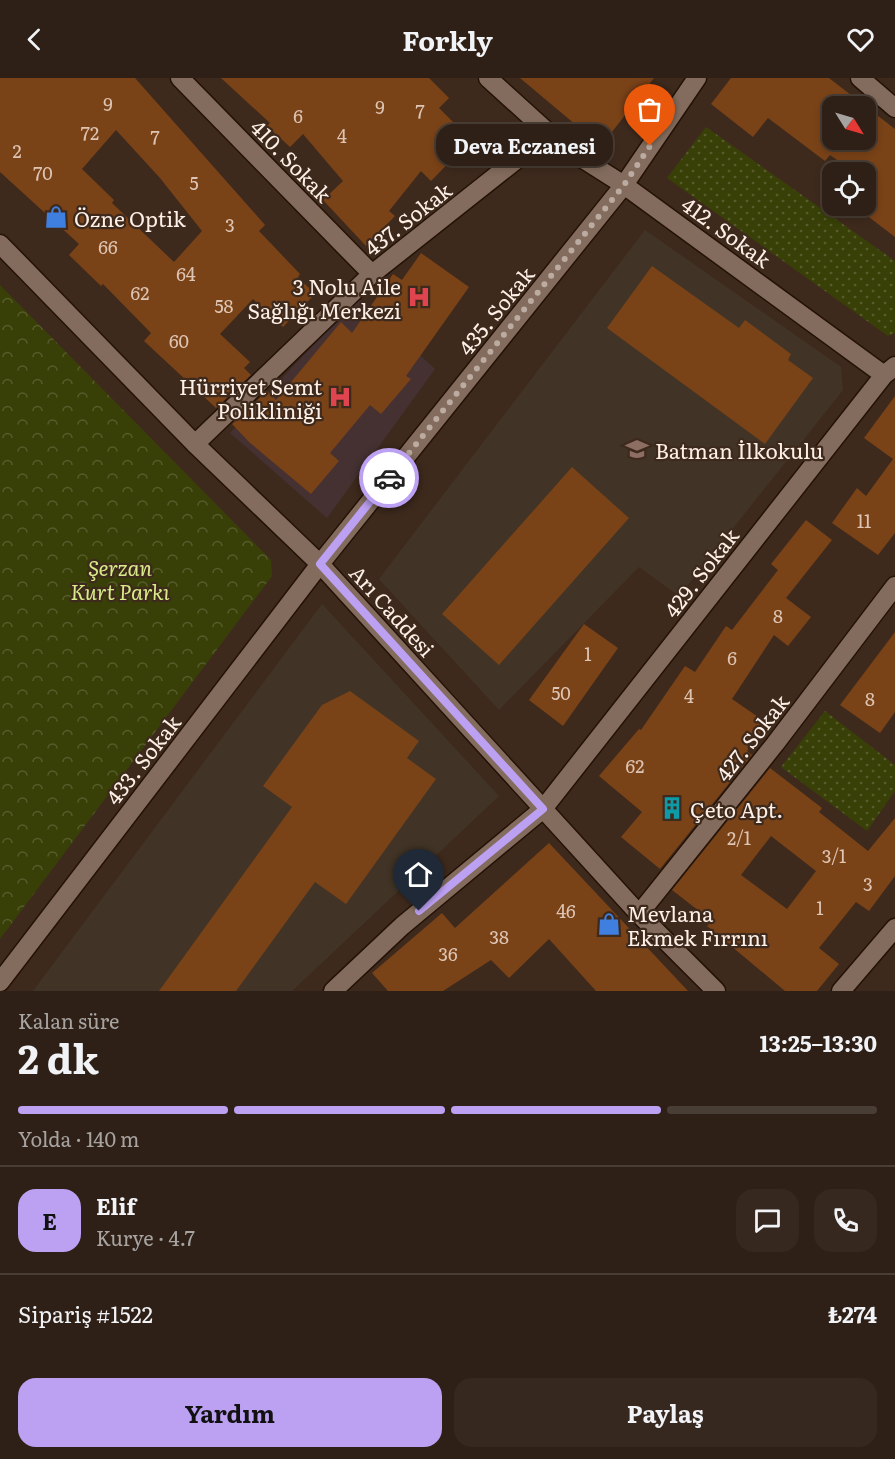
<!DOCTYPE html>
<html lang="tr">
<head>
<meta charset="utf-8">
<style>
  :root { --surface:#2e2016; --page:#36281f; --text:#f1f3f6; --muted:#a7a3a1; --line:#493e35; --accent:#bca0f2 }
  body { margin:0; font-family:Literata,serif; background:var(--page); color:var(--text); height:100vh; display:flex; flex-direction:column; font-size:22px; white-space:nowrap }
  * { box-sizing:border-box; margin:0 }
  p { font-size:20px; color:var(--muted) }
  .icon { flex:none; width:33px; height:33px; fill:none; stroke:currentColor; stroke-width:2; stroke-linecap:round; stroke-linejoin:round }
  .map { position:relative; height:913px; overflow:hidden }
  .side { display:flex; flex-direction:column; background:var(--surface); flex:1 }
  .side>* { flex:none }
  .needle { width:39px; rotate:127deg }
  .buttons { position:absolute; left:822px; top:18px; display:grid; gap:12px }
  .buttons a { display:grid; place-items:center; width:54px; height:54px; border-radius:12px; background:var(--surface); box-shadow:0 3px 9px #0003,0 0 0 2px var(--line); font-size:30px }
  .pin { position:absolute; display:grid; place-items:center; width:51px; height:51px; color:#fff; margin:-62px -26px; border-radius:50% 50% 50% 0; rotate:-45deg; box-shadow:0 0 6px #0007 }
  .pin .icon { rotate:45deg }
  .courier { position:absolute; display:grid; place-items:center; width:60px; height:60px; margin:-30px; border:4px solid #bca0f2; border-radius:50%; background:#fff; color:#222; box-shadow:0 2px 8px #0007 }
  .bubble { position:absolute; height:42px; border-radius:18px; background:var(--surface); box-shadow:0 3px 9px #0003,0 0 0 2px var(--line); font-size:20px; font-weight:700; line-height:42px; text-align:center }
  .summary em { font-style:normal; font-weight:700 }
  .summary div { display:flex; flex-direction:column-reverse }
  .summary { display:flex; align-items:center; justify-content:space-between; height:102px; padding:0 18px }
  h1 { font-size:39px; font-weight:700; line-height:45px }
  .bar { display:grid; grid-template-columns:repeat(4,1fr); gap:9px 6px; align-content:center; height:72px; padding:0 18px }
  .bar i { height:8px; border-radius:4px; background:var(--line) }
  .bar .selected { background:var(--accent) }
  .bar p { grid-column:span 4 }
  .line { display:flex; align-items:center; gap:15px; padding:0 18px; border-top:2px solid var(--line) }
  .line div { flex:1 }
  .round { display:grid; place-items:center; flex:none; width:63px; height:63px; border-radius:18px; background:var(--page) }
  .button { display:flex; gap:12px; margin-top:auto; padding:12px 18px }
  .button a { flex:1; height:69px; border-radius:18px; background:var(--accent); color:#111; font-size:24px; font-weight:700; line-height:69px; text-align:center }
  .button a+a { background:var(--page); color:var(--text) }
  header { display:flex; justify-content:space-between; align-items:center; height:78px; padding:0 18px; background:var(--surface); font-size:27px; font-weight:700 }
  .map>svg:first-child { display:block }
</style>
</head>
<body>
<header><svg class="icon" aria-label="back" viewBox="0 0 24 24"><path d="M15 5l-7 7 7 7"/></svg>Forkly<svg class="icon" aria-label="heart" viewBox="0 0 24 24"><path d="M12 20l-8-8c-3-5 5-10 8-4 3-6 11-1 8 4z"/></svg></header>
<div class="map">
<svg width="895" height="913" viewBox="0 0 895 913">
  <defs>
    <pattern id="grass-dots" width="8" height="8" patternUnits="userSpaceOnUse" patternTransform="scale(1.5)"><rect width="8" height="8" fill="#384007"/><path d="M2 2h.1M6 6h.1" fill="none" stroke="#565c2b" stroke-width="1.8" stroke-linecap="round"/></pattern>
    <pattern id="park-crowns" width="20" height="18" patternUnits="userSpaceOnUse" patternTransform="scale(1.5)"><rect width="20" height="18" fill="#384007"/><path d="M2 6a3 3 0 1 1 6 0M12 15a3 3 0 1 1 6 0" fill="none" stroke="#565c2b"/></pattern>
  </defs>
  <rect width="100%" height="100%" fill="#3e2a1d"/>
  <path fill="#413426" d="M645,152L841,289L843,312L679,518L639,489L499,632L379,501Z
    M322,526L499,718L292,913H33Z"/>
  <path fill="#453132" d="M358,220L435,291L327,440L230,355Z"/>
  <path fill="url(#grass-dots)" d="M706,49L895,183V255L888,258L667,100Z
    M825,633L895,687V713L867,753L781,689Z"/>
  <path fill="url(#park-crowns)" d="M0,207L271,482L272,498L0,861Z"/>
  <path fill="#7a4217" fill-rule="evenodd" d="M0,0H135L265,147L259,153L300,196L298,199L315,216L283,249L253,221L220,256L250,284L244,290L251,297L216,330L144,263L151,255L103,206L101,208L69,177L79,166L0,94ZM116,52L160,100L202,153L174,184L112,125L114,122L82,91Z
    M221,0H429L449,20L439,30L471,62L431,103L421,93L389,133L395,138L366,168L323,122L343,103L303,56L290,69L267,48L270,45Z
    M520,0H654L601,68Z
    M731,0H829L895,51V159L857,130L866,128V119L874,109L866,103V94H854L830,77L825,83L768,40L753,59L711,26ZM832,28H866V62H832Z
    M421,175L469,209L406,298L411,301L381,336L370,327L330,375L339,383L311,416L249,364L232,346L267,313L276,322L341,244L352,255L393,196L402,202Z
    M652,188L739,250L745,242L791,276L788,282L813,300L765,366L607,250Z
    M895,318V455L878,477L832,445L857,410L866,418L893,381L864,360Z
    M572,389L629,440L499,587L442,536Z
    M806,442L832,462L786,520L811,539L788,568L774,557L732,621L767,645L747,673L752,677L660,791L621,759L642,734L599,698L639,651L641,652L685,588L695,594L726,548L732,552L778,492L771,486Z
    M584,546L618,570L563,648L529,622Z
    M895,554V634L880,655L840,627Z
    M350,613L419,663L407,680L436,701L346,826L315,804L236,913H159L292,729L263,708L322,627Z
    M770,690L822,730L819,734L868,773L895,740V798L869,833L856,824L819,870L839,886L817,913H785L707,848L712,843L672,812ZM771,758L816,793L787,831L741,797Z
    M549,765L688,913H596L549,861L509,900L491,882L443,913H388L372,895L442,835L455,850Z"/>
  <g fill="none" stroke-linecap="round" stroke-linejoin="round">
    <g stroke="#241206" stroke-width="21">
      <path id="minor" d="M180,0L372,196
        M488,0L564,69L624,107L884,297
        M860,0L895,30
        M195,366L372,196L549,56
        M639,836L775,666L895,508
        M0,904L320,486L624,107L697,0
        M333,913L402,848L543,731L884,297L895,288
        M841,913L895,850"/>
    </g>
    <g stroke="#241206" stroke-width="21">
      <path id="tertiary" d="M0,166L195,366L320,486L639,836L716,913"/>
    </g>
    <use href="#minor" stroke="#836c5d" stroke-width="18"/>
    <use href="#tertiary" stroke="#836c5d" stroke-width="18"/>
  </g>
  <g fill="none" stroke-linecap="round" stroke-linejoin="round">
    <path stroke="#bbaba0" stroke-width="6" stroke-dasharray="0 10.8" d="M389,400L624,107L650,68"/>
    <path stroke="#bca0f2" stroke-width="8" d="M389,400L320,486L543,731L419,833"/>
  </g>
  <defs>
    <g id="shop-bare" transform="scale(1.8)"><path d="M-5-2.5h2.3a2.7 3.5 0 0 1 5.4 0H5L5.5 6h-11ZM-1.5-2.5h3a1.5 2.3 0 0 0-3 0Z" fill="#3f7fe0" stroke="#3e2a1d" stroke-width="2.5" paint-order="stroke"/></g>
    <g id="hospital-bare" transform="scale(1.8)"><path d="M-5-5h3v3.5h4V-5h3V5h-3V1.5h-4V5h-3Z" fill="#e0444e" stroke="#3e2a1d" stroke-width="2.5" paint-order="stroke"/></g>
    <g id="school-bare" transform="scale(1.8)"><path d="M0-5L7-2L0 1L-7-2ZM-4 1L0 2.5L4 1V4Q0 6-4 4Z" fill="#8d6e63" stroke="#3e2a1d" stroke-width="2.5" paint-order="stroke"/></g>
    <g id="building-bare" transform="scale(1.8)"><path d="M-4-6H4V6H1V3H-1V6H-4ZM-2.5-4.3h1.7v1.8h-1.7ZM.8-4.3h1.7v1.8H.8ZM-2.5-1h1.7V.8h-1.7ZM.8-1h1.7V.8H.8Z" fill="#0f9aa8" stroke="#3e2a1d" stroke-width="2.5" paint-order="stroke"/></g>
  </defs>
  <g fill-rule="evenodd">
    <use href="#shop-bare" x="56" y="139"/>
    <use href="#hospital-bare" x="419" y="219"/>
    <use href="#hospital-bare" x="340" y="319"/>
    <use href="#school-bare" x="637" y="371"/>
    <use href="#building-bare" x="672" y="730"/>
    <use href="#shop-bare" x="609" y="846"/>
  </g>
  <g text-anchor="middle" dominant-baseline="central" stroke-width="4.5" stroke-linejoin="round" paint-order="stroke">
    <g font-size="18" fill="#ddc4b3">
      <text x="108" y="25">9</text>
      <text x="380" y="28">9</text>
      <text x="420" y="32">7</text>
      <text x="298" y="37">6</text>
      <text x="90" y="54">72</text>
      <text x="342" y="57">4</text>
      <text x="155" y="58">7</text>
      <text x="17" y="72">2</text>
      <text x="43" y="94">70</text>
      <text x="194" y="104">5</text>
      <text x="230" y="146">3</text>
      <text x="108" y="168">66</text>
      <text x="186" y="195">64</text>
      <text x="140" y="214">62</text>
      <text x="224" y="227">58</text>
      <text x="179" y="262">60</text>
      <text x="864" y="442">11</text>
      <text x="778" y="537">8</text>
      <text x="588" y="575">1</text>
      <text x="732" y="579">6</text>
      <text x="561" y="614">50</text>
      <text x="689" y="617">4</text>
      <text x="870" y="620">8</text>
      <text x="635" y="687">62</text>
      <text x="739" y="759">2/1</text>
      <text x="834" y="777">3/1</text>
      <text x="868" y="805">3</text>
      <text x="820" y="829">1</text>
      <text x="566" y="832">46</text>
      <text x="499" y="858">38</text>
      <text x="448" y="875">36</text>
    </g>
    <g font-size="21" fill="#fef0e7" stroke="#3e2a1d">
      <text transform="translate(292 82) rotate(46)">410. Sokak</text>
      <text transform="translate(407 140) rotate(-38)">437. Sokak</text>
      <text transform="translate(727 153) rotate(36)">412. Sokak</text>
      <text transform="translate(495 232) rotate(-51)">435. Sokak</text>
      <text transform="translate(700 494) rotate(-52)">429. Sokak</text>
      <text transform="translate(393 532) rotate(48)">Arı Caddesi</text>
      <text transform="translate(751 659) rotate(-52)">427. Sokak</text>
      <text transform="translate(142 681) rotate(-52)">433. Sokak</text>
    </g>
    <g font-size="21" fill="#fef0e7" stroke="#3e2a1d" text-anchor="start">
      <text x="74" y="139">Özne Optik</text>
      <text x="401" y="207" text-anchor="end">3 Nolu Aile<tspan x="401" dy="24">Sağlığı Merkezi</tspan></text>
      <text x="322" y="307" text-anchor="end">Hürriyet Semt<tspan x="322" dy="24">Polikliniği</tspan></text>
      <text x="655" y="371">Batman İlkokulu</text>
      <text x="690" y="730">Çeto Apt.</text>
      <text x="627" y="834">Mevlana<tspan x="627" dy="24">Ekmek Fırrını</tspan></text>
    </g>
    <g font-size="21" font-style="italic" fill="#d8eb88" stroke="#3e2a1d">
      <text x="120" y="488">Şerzan<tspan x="120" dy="24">Kurt Parkı</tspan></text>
    </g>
  </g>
</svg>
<div class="buttons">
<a><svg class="needle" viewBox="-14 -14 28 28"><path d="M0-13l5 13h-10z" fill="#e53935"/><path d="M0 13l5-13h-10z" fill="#a7a3a1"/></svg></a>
<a><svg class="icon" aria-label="locate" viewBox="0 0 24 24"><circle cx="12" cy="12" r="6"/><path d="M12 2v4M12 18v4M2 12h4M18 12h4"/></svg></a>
</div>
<div class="pin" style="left:650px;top:68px;background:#ea580c"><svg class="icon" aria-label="bag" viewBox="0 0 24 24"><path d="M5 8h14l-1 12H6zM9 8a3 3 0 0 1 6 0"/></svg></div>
<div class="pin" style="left:419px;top:833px;background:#1f2937"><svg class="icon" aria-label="home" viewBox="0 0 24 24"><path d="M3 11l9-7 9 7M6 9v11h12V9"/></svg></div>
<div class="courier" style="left:389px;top:400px"><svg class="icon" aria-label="car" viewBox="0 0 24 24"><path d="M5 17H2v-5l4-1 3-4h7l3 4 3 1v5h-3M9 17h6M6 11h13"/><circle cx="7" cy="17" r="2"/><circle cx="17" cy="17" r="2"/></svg></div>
<div class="bubble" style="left:436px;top:46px;width:177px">Deva Eczanesi</div>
</div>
<section class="side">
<div class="summary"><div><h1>2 dk</h1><p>Kalan süre</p></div><em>13:25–13:30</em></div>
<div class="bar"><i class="selected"></i><i class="selected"></i><i class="selected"></i><i></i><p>Yolda · 140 m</p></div>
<div class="line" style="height:108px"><b class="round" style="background:var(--accent);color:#111">E</b><div><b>Elif</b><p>Kurye · 4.7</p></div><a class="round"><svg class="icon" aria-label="chat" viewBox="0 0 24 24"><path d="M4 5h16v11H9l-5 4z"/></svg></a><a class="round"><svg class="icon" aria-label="phone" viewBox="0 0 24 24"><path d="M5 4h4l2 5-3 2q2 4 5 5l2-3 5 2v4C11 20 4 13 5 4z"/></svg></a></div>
<div class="line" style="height:78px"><div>Sipariş #1522</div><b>₺274</b></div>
<div class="button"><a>Yardım</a><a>Paylaş</a></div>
</section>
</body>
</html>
